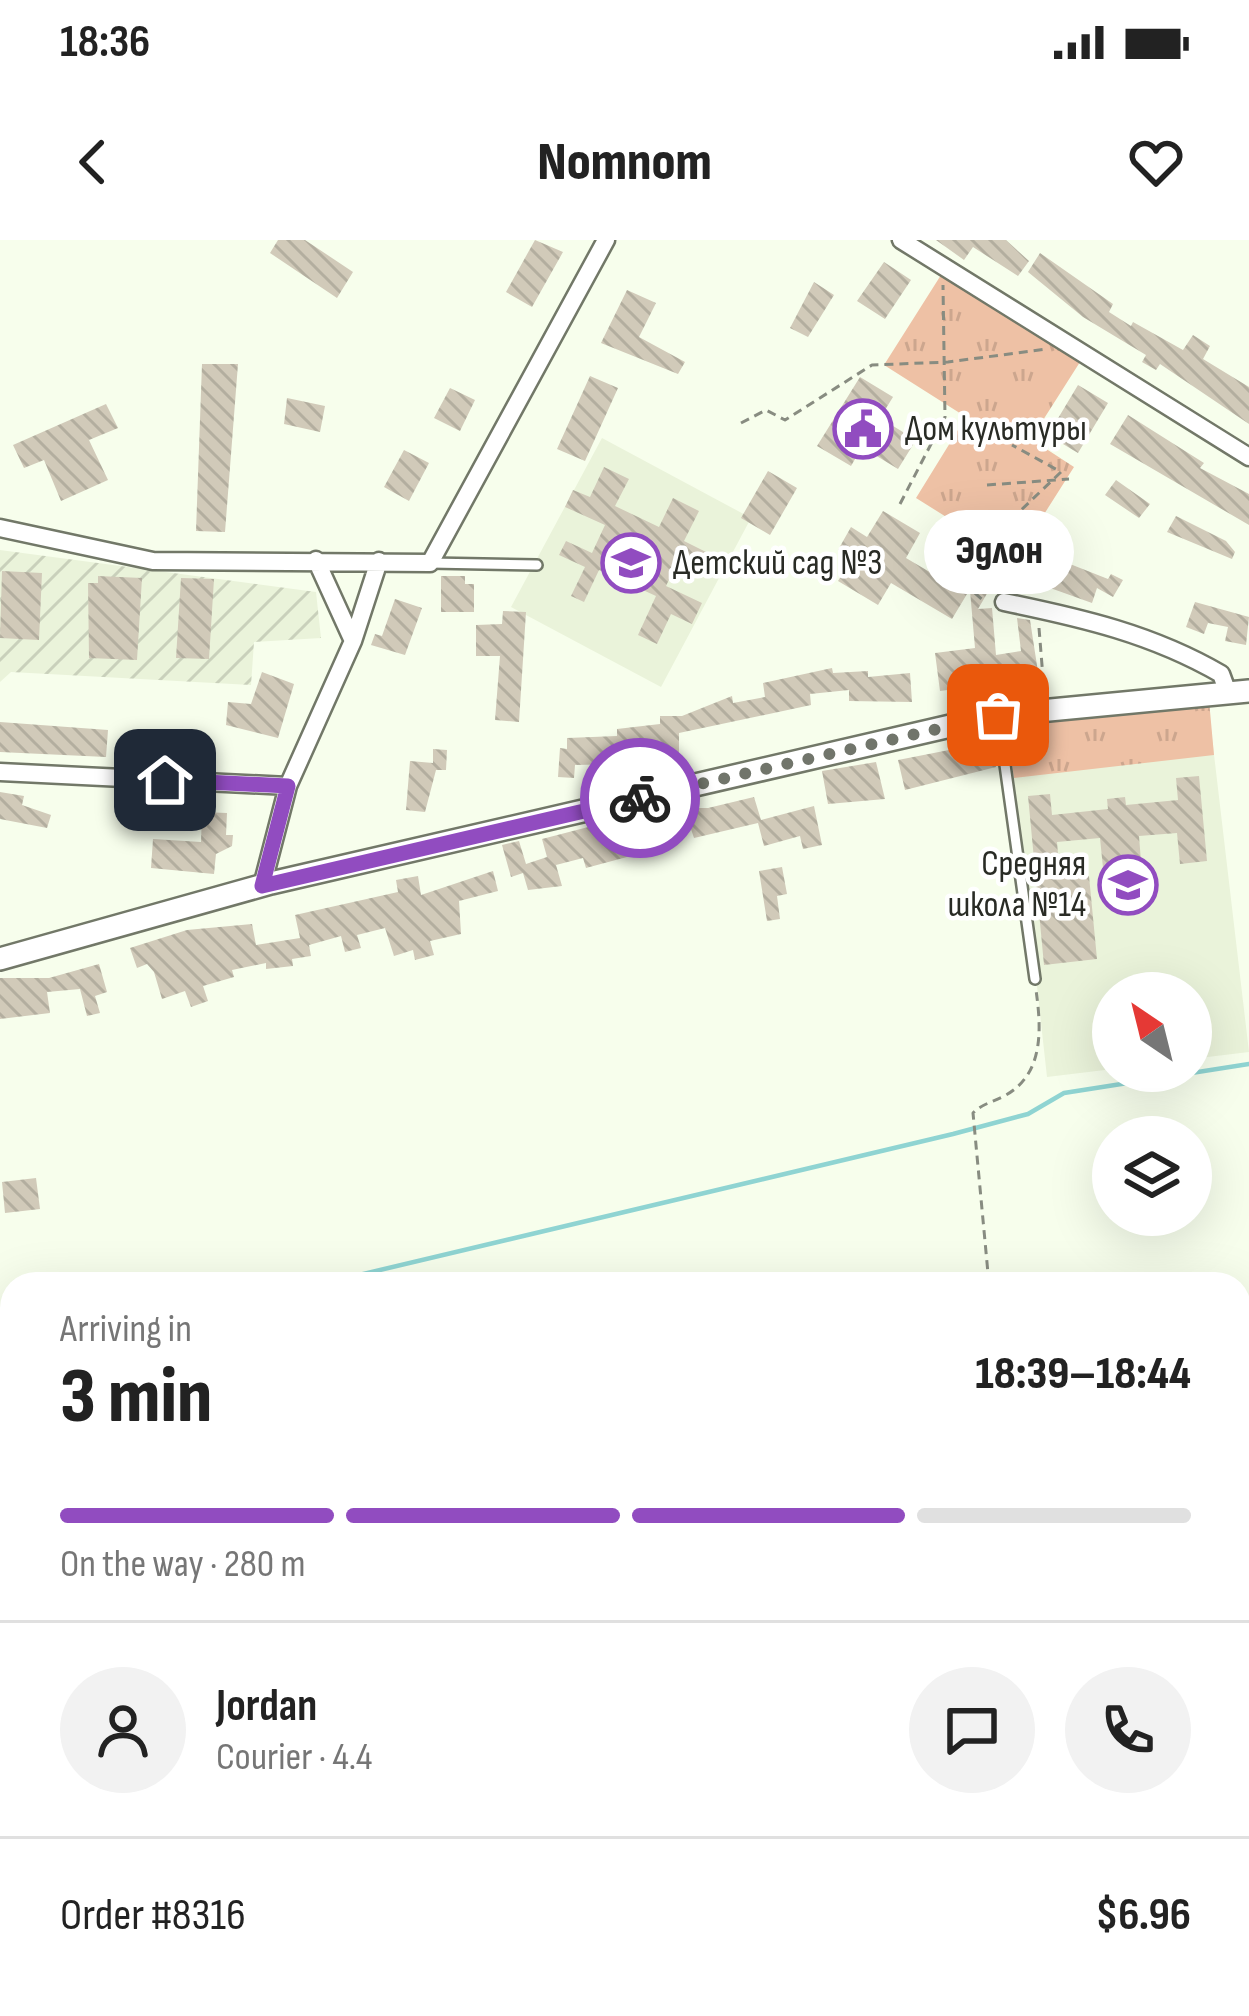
<!DOCTYPE html>
<html lang="en">
<head>
<meta charset="utf-8">
<style>
  :root { --surface:#fff; --page:#f2f2f2; --text:#222; --muted:#767676; --line:#e0e0e0; --accent:#914cc0 }
  body { margin:0; font-family:"Sofia Sans Condensed",sans-serif; background:var(--page); color:var(--text); height:100vh; display:flex; flex-direction:column; font-size:45px; white-space:nowrap }
  * { box-sizing:border-box; margin:0 }
  p { font-size:39px; color:var(--muted) }
  .icon { flex:none; width:66px; height:66px; fill:none; stroke:currentColor; stroke-width:2; stroke-linecap:round; stroke-linejoin:round }
  .map { position:relative; flex:1; overflow:hidden }
  .drawer { position:absolute; left:0px; top:1032px; width:1251px; height:744px; display:flex; flex-direction:column; background:var(--surface); border-radius:36px 36px 0 0; box-shadow:0 12px 48px #0002 }
  .drawer>* { flex:none }
  .needle { width:78px; rotate:325deg }
  .fabs { position:absolute; left:1092px; top:732px; display:grid; gap:24px }
  .fabs a { display:grid; place-items:center; width:120px; height:120px; border-radius:50%; background:var(--surface); box-shadow:0 12px 48px #0002; font-size:60px }
  .pin { position:absolute; display:grid; place-items:center; width:102px; height:102px; color:#fff; margin:-51px; border-radius:24px; box-shadow:0 6px 18px #0006 }
  .courier { position:absolute; display:grid; place-items:center; width:120px; height:120px; margin:-60px; border:9px solid #914cc0; border-radius:50%; background:#fff; color:#222; box-shadow:0 3px 15px #0007 }
  .bubble { position:absolute; height:84px; border-radius:42px; background:var(--surface); box-shadow:0 12px 48px #0002; font-size:39px; font-weight:800; line-height:84px; text-align:center }
  .summary em { font-style:normal; font-weight:800 }
  .summary div { display:flex; flex-direction:column-reverse }
  .summary { display:flex; align-items:center; justify-content:space-between; height:204px; padding:0 60px }
  h1 { font-size:78px; font-weight:800; line-height:90px }
  .bar { display:grid; grid-template-columns:repeat(4,1fr); gap:18px 12px; align-content:center; height:144px; padding:0 60px }
  .bar i { height:15px; border-radius:9px; background:var(--line) }
  .bar .active { background:var(--accent) }
  .bar p { grid-column:span 4 }
  .line { display:flex; align-items:center; gap:30px; padding:0 60px; border-top:3px solid var(--line) }
  .line div { flex:1 }
  .round { display:grid; place-items:center; flex:none; width:126px; height:126px; border-radius:63px; background:var(--page) }
  .status { display:flex; justify-content:space-between; align-items:center; height:84px; padding:0 60px; background:var(--surface); direction:ltr }
  .status svg { height:33px; fill:currentColor }
  header { display:flex; justify-content:space-between; align-items:center; height:156px; padding:0 60px; background:var(--surface); font-size:54px; font-weight:800 }
  .map>svg:first-child { display:block }
</style>
</head>
<body>
<div class="status"><b>18:36</b><svg viewBox="0 0 49 12"><path d="M0 12V9h3v3zM5 12V6h3v6zM10 12V3h3v9zM15 12V0h3v12zM26 1h20v11H26zM47 4h2v5h-2z"/></svg></div>
<header><svg class="icon" aria-label="back" viewBox="0 0 24 24"><path d="M15 5l-7 7 7 7"/></svg>Nomnom<svg class="icon" aria-label="heart" viewBox="0 0 24 24"><path d="M12 20l-8-8c-3-5 5-10 8-4 3-6 11-1 8 4z"/></svg></header>
<div class="map">
<svg width="1249" height="1776" viewBox="0 0 1249 1776">
  <defs>
    <pattern id="industrial-furrows" width="10" height="10" patternUnits="userSpaceOnUse" patternTransform="scale(3)"><rect width="10" height="10" fill="#eaf3da"/><path d="M-1 1l2-2M0 10L10 0M9 11l2-2" fill="none" stroke="#c9d0bb"/></pattern>
    <pattern id="grass-tufts" width="24" height="20" patternUnits="userSpaceOnUse" patternTransform="scale(3)"><rect width="24" height="20" fill="#eec1a5"/><path d="M3 7l-1-3M5 7V3M7 7l1-3M15 17l-1-3M17 17v-4M19 17l1-3" fill="none" stroke="#cca68e"/></pattern>
    <pattern id="building-back-hatch" width="6" height="6" patternUnits="userSpaceOnUse" patternTransform="scale(3)"><rect width="6" height="6" fill="#d1cab9"/><path d="M-1 5l2 2M0 0l6 6M5-1l2 2" fill="none" stroke="#b3ae9f"/></pattern>
  </defs>
  <rect width="100%" height="100%" fill="#f7feec"/>
  <path fill="#eaf3da" d="M602,198L751,278L661,447L511,367Z
    M1209,472L1249,812L1191,819V753H1113V829L1047,837L1009,493Z"/>
  <path fill="url(#industrial-furrows)" d="M0,310L316,352L321,398L254,402L251,445L11,432L0,442Z"/>
  <path fill="url(#grass-tufts)" d="M941,35L1080,122L1031,199L1074,227L1015,320L916,258L966,177L884,125Z
    M1209,460L1214,515L1014,538L1006,484Z"/>
  <g fill="none" stroke-linecap="round" stroke-linejoin="round">
    <path stroke="#8fd4d2" stroke-width="4.5" d="M321,1044L953,894L1028,874L1064,853L1249,824
      M0,1115L12,1114"/>
  </g>
  <path fill="url(#building-back-hatch)" d="M278,0H305L353,32L337,58L270,13Z
    M535,0L563,12L532,67L506,52Z
    M936,0H1006L1029,21L1018,36L973,7L964,20Z
    M1040,13L1113,64L1109,72L1131,86L1133,82L1183,110L1193,95L1210,106L1203,119L1249,147V184L1160,124L1156,130L1142,122L1146,115L1083,77L1028,32Z
    M884,22L911,40L885,79L857,61Z
    M814,42L834,55L808,97L790,88Z
    M627,50L656,63L639,97L685,122L678,134L601,103Z
    M202,124H238L225,292L196,291Z
    M590,136L618,148L585,221L557,209Z
    M860,137L893,157L880,178L916,200L898,229L862,207L851,226L817,206Z
    M1078,145L1108,163L1078,213L1048,195Z
    M450,148L475,160L460,191L434,178Z
    M287,158L325,166L320,192L284,184Z
    M106,164L118,188L89,200L108,240L61,261L44,220L24,228L13,205Z
    M1128,175L1204,223L1200,228L1249,254V285L1110,204Z
    M404,210L429,223L409,261L384,247Z
    M604,227L629,239L615,266L659,287L673,258L699,271L684,301L710,314L700,334L677,323L666,346L702,363L692,384L671,374L657,404L638,395L656,356L599,330L584,362L571,356L585,327L559,315L566,301L592,313L605,285L565,267L573,250L590,257Z
    M768,231L797,248L770,295L741,278Z
    M1116,240L1150,264L1139,278L1105,255Z
    M883,271L920,293L906,318L967,354L952,379L891,343L878,365L838,341L852,318L838,310L851,287L867,297Z
    M1176,276L1226,301L1235,312L1232,319L1167,292Z
    M988,305L1009,316L978,369L992,368L996,415L1021,411L1017,378L1030,380L1038,432L998,438L999,454L979,456L978,446L940,451L935,413L975,408L969,339Z
    M1037,311L1108,339L1111,334L1123,340L1113,357L1097,348L1092,363L1028,340Z
    M2,331L42,333L39,400L0,398Z
    M98,336L142,338L137,420L89,418L88,343H98Z
    M441,336H465V344H474V372H441Z
    M181,338L214,339L209,419L176,418Z
    M395,359L422,368L405,415L371,405L375,394L382,396Z
    M1195,362L1249,377L1246,405L1225,401L1228,387L1208,383L1204,394L1186,387Z
    M503,371L526,372L519,482L495,480L500,416H476V385L502,384Z
    M832,428L833,433L868,431V437L910,433L912,462L849,461V450L810,454L811,465L679,493V518L659,515L621,524L575,525L574,538L558,537L560,508L567,509V498L617,496V489L660,484V476H682L732,456L733,463L765,457L763,443Z
    M262,432L294,444L278,498L226,485L228,462L251,464Z
    M0,482L108,490L106,517L0,512Z
    M132,490L158,491L157,520L130,519Z
    M990,502L996,527L905,550L898,520Z
    M433,509L447,510L446,530H436L425,572L406,570L410,521L433,523Z
    M876,522L885,559L828,564L822,531Z
    M1199,536L1207,621L1180,624L1177,593L1139,596L1142,634L1104,638L1100,598L1057,602L1060,638L1089,636L1097,719L1044,725L1028,556L1050,554L1052,575L1108,569L1107,559L1125,557L1126,565L1178,560L1176,538Z
    M0,552L24,556L22,565L51,575L47,588L0,579Z
    M754,557L761,580L814,566L822,605L803,609L800,596L764,606L758,583L694,598L689,583L635,603L638,614L586,628L583,618L556,625L562,646L528,650L523,633L511,637L502,605L519,601L526,624L547,617L542,599L596,585L598,593L636,581L634,574L693,561L696,568H708Z
    M202,572L227,573L226,595H233L232,606L216,614L214,634L151,628L153,599L201,602Z
    M782,627L787,654L777,656L780,679L767,681L759,631Z
    M493,631L498,651L459,661L461,694L430,701L434,715L415,720L413,710L394,716L385,688L357,695L361,708L345,712L341,696L309,705L311,716L292,719L293,726L266,729V723L232,730L234,737L203,746L208,761L191,767L185,751L162,759L154,732L147,724L137,728L130,708L187,690L252,684L256,705L300,698L295,675L398,652L396,640L418,636L421,655Z
    M99,724L107,752L95,756L100,773L87,776L80,749L47,752L50,773L0,779V738H49Z
    M36,938L40,969L5,973L2,942Z"/>
  <g fill="none" stroke-linecap="round" stroke-linejoin="round">
    <g stroke="#727868" stroke-width="14">
      <path id="service" d="M430,323L537,325
        M998,475L1035,739"/>
    </g>
    <g stroke="#727868" stroke-width="21">
      <path id="minor" d="M901,0L1249,217
        M0,288L153,321L430,323L606,0
        M316,320L353,401
        M1004,362C1082,378 1152,394 1221,434L1228,453
        M0,532L288,546L353,401L379,321
        M262,646L288,546
        M1239,1148L1249,1147
        M1239,1400H1249
        M0,1416L12,1417
        M1239,1561H1249
        M173,1764L177,1776"/>
    </g>
    <g stroke="#727868" stroke-width="26">
      <path id="tertiary" d="M0,719L271,643L998,475L1249,451"/>
    </g>
    <path stroke="#888c81" stroke-width="3" stroke-dasharray="9 6" stroke-linecap="butt" d="M741,183L766,170L785,180L872,125L948,122L1047,109
      M987,245L1069,239
      M900,264L945,177L943,45
      M954,298L976,313L1061,232L1012,205
      M954,300L960,340L985,362
      M1039,388L1044,450
      M989,1044L973,873C983,863 994,862 1006,855C1045,833 1041,786 1036,750
      M1213,1764L1249,1773"/>
    <use href="#service" stroke="#fff" stroke-width="9"/>
    <use href="#minor" stroke="#fff" stroke-width="16"/>
    <use href="#tertiary" stroke="#fff" stroke-width="21"/>
  </g>
  <g fill="none" stroke-linecap="round" stroke-linejoin="round">
    <path stroke="#71756b" stroke-width="12" stroke-dasharray="0 21.6" d="M640,558L998,475"/>
    <path stroke="#914cc0" stroke-width="15" d="M165,540L288,546L262,646L640,558"/>
  </g>
  <defs>
    <g id="civic-ring" transform="scale(3)"><circle r="9.5" fill="#fff" stroke="#914cc0" stroke-width="1.5"/><path d="M-.6-6.5H3V-4.5H.6V-3L4-1V1h2V6H-6V1h2V-1L-.6-3ZM-1.2 2.5V6h2.4V2.5Z" fill="#914cc0"/></g>
    <g id="school-ring" transform="scale(3)"><circle r="9.5" fill="#fff" stroke="#914cc0" stroke-width="1.5"/><path d="M0-5L7-2L0 1L-7-2ZM-4 1L0 2.5L4 1V4Q0 6-4 4Z" fill="#914cc0"/></g>
  </defs>
  <g fill-rule="evenodd">
    <use href="#civic-ring" x="863" y="189"/>
    <use href="#school-ring" x="631" y="323"/>
    <use href="#school-ring" x="1128" y="645"/>
  </g>
  <g text-anchor="middle" dominant-baseline="central" stroke-width="9" stroke-linejoin="round" paint-order="stroke">
    <g font-size="36" fill="#292b25" stroke="#fff" text-anchor="start">
      <text x="905" y="189">Дом культуры</text>
      <text x="673" y="323">Детский сад №3</text>
      <text x="1086" y="624" text-anchor="end">Средняя<tspan x="1086" dy="41">школа №14</tspan></text>
    </g>
  </g>
</svg>
<div class="fabs">
<a><svg class="needle" viewBox="-14 -14 28 28"><path d="M0-13l5 13h-10z" fill="#e53935"/><path d="M0 13l5-13h-10z" fill="#767676"/></svg></a>
<a><svg class="icon" aria-label="layers" viewBox="0 0 24 24"><path d="M12 4l9 5-9 5-9-5zM3 14l9 5 9-5"/></svg></a>
</div>
<div class="pin" style="left:998px;top:475px;background:#ea580c"><svg class="icon" aria-label="bag" viewBox="0 0 24 24"><path d="M5 8h14l-1 12H6zM9 8a3 3 0 0 1 6 0"/></svg></div>
<div class="pin" style="left:165px;top:540px;background:#1f2937"><svg class="icon" aria-label="home" viewBox="0 0 24 24"><path d="M3 11l9-7 9 7M6 9v11h12V9"/></svg></div>
<div class="courier" style="left:640px;top:558px"><svg class="icon" aria-label="bike" viewBox="0 0 24 24"><circle cx="6" cy="16" r="4"/><circle cx="18" cy="16" r="4"/><path d="M6 16l4-8h5l3 8M10 8l3 8H6M13 5h3"/></svg></div>
<div class="bubble" style="left:924px;top:270px;width:150px">Эдлон</div>
<section class="drawer">
<div class="summary"><div><h1>3 min</h1><p>Arriving in</p></div><em>18:39–18:44</em></div>
<div class="bar"><i class="active"></i><i class="active"></i><i class="active"></i><i></i><p>On the way · 280 m</p></div>
<div class="line" style="height:216px"><a class="round"><svg class="icon" aria-label="person" viewBox="0 0 24 24"><circle cx="12" cy="8" r="4"/><path d="M4 21q1-7 8-7t8 7"/></svg></a><div><b>Jordan</b><p>Courier · 4.4</p></div><a class="round"><svg class="icon" aria-label="chat" viewBox="0 0 24 24"><path d="M4 5h16v11H9l-5 4z"/></svg></a><a class="round"><svg class="icon" aria-label="phone" viewBox="0 0 24 24"><path d="M5 4h4l2 5-3 2q2 4 5 5l2-3 5 2v4C11 20 4 13 5 4z"/></svg></a></div>
<div class="line" style="height:156px"><div>Order #8316</div><b>$6.96</b></div>
</section>
</div>
</body>
</html>
